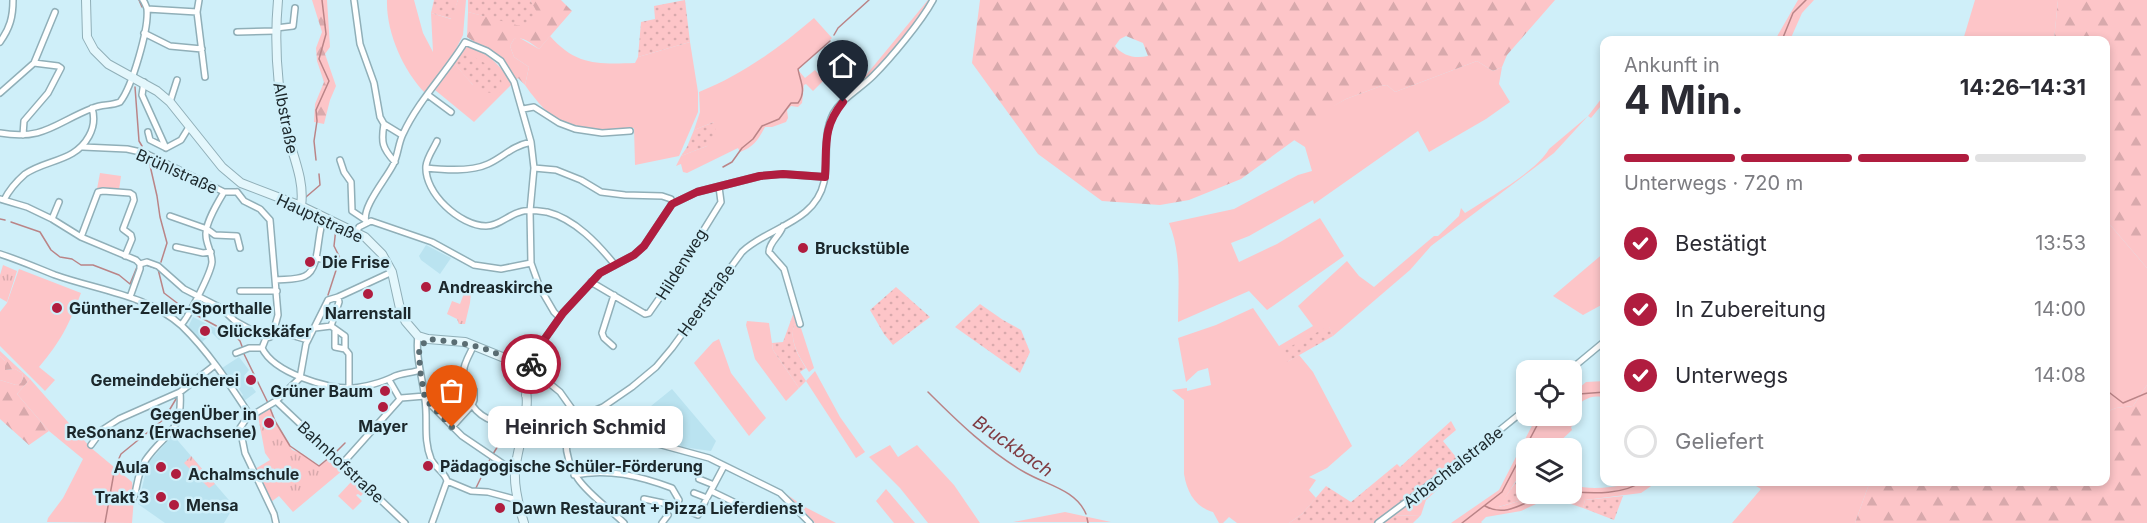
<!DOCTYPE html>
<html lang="de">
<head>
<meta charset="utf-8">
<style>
  :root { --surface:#fff; --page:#f7f7f7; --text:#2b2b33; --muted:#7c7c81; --line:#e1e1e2; --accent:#b01d3f }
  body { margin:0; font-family:Inter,sans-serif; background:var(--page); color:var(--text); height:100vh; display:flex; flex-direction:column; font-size:22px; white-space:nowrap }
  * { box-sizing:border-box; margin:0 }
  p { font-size:20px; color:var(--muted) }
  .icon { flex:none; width:33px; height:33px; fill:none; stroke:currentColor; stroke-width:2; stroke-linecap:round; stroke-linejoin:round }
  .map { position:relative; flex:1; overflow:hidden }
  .panel { position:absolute; left:1600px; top:36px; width:510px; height:450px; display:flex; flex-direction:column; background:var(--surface); border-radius:12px; box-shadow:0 3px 9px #0003 }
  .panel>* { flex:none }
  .buttons { position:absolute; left:1516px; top:360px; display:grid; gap:12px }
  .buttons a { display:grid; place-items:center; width:66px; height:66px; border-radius:12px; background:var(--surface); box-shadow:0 3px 9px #0003; font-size:30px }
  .pin { position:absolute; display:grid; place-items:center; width:51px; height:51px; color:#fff; margin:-62px -26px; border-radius:50% 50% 50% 0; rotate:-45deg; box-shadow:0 0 6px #0007 }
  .pin .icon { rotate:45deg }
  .courier { position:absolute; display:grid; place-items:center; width:60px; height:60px; margin:-30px; border:4px solid #b01d3f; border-radius:50%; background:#fff; color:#222; box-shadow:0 2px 8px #0007 }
  .bubble { position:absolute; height:42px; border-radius:12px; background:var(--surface); box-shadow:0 3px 9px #0003; font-size:20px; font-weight:700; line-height:42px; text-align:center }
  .head em { font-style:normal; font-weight:700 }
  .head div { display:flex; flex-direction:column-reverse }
  .head { display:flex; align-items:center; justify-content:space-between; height:102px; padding:0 24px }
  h1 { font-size:39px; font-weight:700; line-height:45px }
  .bar { display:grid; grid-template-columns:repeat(4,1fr); gap:9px 6px; align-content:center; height:72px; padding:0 24px }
  .bar i { height:8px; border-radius:4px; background:var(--line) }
  .bar .current { background:var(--accent) }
  .bar p { grid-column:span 4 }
  ol { padding:0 24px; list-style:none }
  li { display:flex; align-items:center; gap:18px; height:66px }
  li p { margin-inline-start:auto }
  li .icon { padding:6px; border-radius:50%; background:var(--accent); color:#fff; stroke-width:4 }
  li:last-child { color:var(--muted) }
  li i { width:33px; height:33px; border:3px solid var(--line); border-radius:50% }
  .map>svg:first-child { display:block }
</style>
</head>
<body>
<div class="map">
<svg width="2147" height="523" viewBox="0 0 2147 523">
  <defs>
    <pattern id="forest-firs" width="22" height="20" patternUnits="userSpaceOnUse" patternTransform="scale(1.5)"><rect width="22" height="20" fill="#fdc5c8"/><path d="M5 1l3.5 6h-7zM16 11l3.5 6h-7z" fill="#d8a9ac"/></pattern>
    <pattern id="park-tufts" width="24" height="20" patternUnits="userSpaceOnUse" patternTransform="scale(1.5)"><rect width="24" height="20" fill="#fdc5c8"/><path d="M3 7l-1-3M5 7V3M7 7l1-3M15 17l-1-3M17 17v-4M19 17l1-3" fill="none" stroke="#d8a9ac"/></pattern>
    <pattern id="garden-dots" width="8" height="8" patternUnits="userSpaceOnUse" patternTransform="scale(1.5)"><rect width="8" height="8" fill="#fdc5c8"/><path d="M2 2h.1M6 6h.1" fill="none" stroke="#d8a9ac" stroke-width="1.8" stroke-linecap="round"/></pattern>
  </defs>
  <rect width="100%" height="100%" fill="#cfeff9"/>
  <path fill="#bae3f0" d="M426,245L451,258L440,274L421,260L419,256Z
    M193,317L217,329L225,337L219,340L212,333L202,342L188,327Z
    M239,357L249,370L244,376L256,392L244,401L241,397L243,395L237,386L235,387L222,368Z
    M672,389L716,441L711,451L682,447L663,427L651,406Z
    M173,435L234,506L224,523H165L138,504L148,463Z"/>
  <path fill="#fdc5c8" d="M387,0H414L423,33L433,52L431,13L451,19L458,0H466L463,35L455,51L425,93C403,70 386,32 387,0Z
    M928,0H933L902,42L864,85L862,80Z
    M1798,0H1814L1802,13L1790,40H1775Z
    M1975,0H2058L2054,40H1963Z
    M814,18L832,38L798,70L805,78L815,70L824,80L813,91L806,84L804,85L802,103L798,107L791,106L787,110L788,118L786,122L772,127H765C758,140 754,147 740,152L738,148L687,173L683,172L681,164L676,166L681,156L707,146L714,122L694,130L700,112L699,92C742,75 779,48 814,18Z
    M550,36C576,66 599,64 635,63L638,57L690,42L698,92V112L679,156L635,165L634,128C579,131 559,134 525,85L529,67L514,57L510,46L514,39L518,37L539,49Z
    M465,44C487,52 500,64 512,84L474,122L435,90L454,63L473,85L459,53Z
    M1477,61L1493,71L1502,67L1499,84L1510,102L1486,119L1429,152L1418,131L1314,204L1313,200L1249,236L1231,243L1239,262L1277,244L1320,218L1344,256L1267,310L1249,291L1178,322C1178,289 1182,255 1169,223L1234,209L1298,175L1312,171L1305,147L1294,140L1333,106L1346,99L1381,86L1387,85L1395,92Z
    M1605,94V101L1591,118L1588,116L1554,153L1431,246L1410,270L1333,336L1329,327L1287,362L1299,355L1313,372L1352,446L1327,468L1309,477L1316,480L1309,490L1316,498L1302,514L1289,523H1237L1229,517L1223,523H1219L1213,512C1195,507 1187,492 1184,474V400L1172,390L1187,388V391L1211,385L1208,368L1198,371L1186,382L1178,338L1216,325L1253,308L1279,346L1313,326L1298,306L1347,261L1359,276L1374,287L1434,236H1438L1459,216L1461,208L1465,213C1488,198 1536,172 1549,149L1588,116Z
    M100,173L121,176L119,190L97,189Z
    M2106,220L2147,268V385L2133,406L2116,408L2106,412Z
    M1605,252V303L1583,315L1553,296Z
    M19,269L81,293C69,325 61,341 39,367L55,380L45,391L0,346V312L7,303Z
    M798,319L814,368L809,372C799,357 785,335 798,319Z
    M747,321L769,323L773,350L799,388L786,401L755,359L746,325Z
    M719,339L731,373L766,418L749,436L694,363L713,342Z
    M0,356L5,361V370L15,369L22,373L23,378L21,384L16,385L0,380Z
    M815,371L840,417L865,452L856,458L806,381Z
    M30,379L90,447L132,482L134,498L132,523L47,522L48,518L63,498L83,459L49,431L17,394Z
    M1605,381V398C1592,393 1581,401 1572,410V394L1586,382Z
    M1572,413L1578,421L1571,427L1572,430L1553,448H1546L1539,438L1535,448H1527V464L1499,507L1519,501L1527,493L1572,494V485C1601,493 1628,482 1657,482L1641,493L1585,500L1583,508L1553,498L1547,499L1521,511L1486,517L1481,522L1482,523H1451L1499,490L1537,416H1572Z
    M890,445L898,457L917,445L954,485L980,523H928L900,488L869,457Z
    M1472,453L1461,469L1426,500L1421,515L1390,516Z
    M351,478L365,491L361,496L358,494L356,495L362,501L353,510L338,496L351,482L349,480Z
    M1773,482H1934L1869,484L1855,523H1732L1761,489L1756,486Z
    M886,489L915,523H894L876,501Z
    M783,493L786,494L805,507L836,523H815Z
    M1065,512L1111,522H1013Z"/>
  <path fill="url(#forest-firs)" fill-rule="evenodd" d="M312,0H327L330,47L325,54L336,86L330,100L324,124L314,122L315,104L324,82L317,61L316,48L322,32Z
    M530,0H561L572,11L539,49C532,44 523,36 514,39L510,46L514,57L529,67L525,85L518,78L516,80L502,60L467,37L468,12L484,16L536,12Z
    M980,0H1555L1507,55L1502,67L1493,71L1477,61L1395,92L1387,85L1381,86L1346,99L1334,106L1300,136L1241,179L1189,200L1160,205L1102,201L1038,154L972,63ZM1126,36L1143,43L1148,56C1135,59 1123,56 1115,46L1120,39Z
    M2058,0H2147V268L2106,220V40H2054Z
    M0,351L30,379L17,394L49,431L29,445L0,419V380L16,385L21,383L23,378L22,373L15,369L5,370V361L0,356Z
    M2147,385V523H1855L1869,484L1934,482H2106V412L2116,408L2133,406Z"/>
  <path fill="url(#park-tufts)" d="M3,265L17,271L7,302L0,298V275Z
    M469,280L472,281L470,303L465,324H459L457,319L447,314L452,301L460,304Z
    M270,408L275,421L292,450L303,454L319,466L331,458L343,470L293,512L279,496L271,502L255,469L270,460L265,453L258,416Z
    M191,456L215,484L209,488L184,463Z"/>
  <path fill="url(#garden-dots)" d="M434,0H458L452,19L431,13Z
    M468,0H530L537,12L528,28L468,12Z
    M685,0L690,42L638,57L641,22L655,19L654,6Z
    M459,53L469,54L500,72L502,86L499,93C477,95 467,78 454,63Z
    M714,122L717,136L707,146L681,156L687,147L694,130Z
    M896,287L930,317L893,345L884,334L870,310Z
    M980,304L1003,320L1021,330L1030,352L1020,373L955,327Z
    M795,309L798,319C786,334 797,354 806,368L800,372L806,381L799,388L773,350L772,343L783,342Z
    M1329,326L1333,336L1287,362L1282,351Z
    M1451,421L1456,430L1443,441L1460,462L1391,516L1421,515L1413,523H1289L1302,514L1326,486L1351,502L1397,464L1400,467Z
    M1527,464V493L1519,501L1498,507L1521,475Z
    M1623,496L1614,520L1583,508L1585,500Z"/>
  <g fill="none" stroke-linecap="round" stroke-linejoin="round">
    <path stroke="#ba8487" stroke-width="1.5" d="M139,0L142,7
      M834,35L838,28L869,0
      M1782,40L1793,13L1806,0
      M135,87L139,141L142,146
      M316,160L314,141L317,121L316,110L329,81L319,59L326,34L322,0
      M149,161L157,196L160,217L167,243L161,262
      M723,167L732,162L742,148L753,139L762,126L779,119L791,103H798C807,91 800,81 798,69L830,41
      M306,197L320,185L319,174
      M0,219L5,220
      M11,222L40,232L51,250L60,257L72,259L81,265H93L119,275L130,284L137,267
      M146,265L158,269L164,293L185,309L235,336L240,341L243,349
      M328,295L340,258L334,246L336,228
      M244,354L268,403
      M2106,390L2123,403L2147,393
      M928,392C958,422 989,452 1026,473C1047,485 1076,490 1086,514
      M1572,401L1579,394L1605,392
      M270,408L275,421L290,446L319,466L330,457
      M336,452L345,443
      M493,454L504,436
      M475,490L490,459
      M1572,492C1592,493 1623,495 1641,482
      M1485,506C1508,519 1527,499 1548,494
      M1087,518L1088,523
      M105,523L115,467L121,454L164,419L176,399
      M1462,523L1502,492L1542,416"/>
    <g stroke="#90afb8" stroke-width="8">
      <path id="street" d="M199,0L197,12L205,77
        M354,0L360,44L374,83L380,117L384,124L402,135
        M147,9L197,12
        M276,28L293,26L295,8
        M237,32L275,31
        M144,33L170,46L202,49
        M0,42C10,28 13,17 13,0
        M144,82L142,95L166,148L181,140L189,127
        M0,93L34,63L55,12
        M428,95L451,112
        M170,102L177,80
        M523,109L534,107L559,123L575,129L602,133L630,131
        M384,124C381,142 382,148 395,162
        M148,132L150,140L166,148
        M0,133C44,141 56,122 93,108C102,104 111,106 120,102C132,87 149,29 147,9C147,8 144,1 143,0
        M23,135L24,121L48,93L61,68L58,66L34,63
        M437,141C434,148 427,157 426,166C424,193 460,226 486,226C499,226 508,215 520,212C527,209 539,211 547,212C575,219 598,244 615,265
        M83,147L127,149L145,153L224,192H237
        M340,160L344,172L351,182L352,211L364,219
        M426,168C445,170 471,172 488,164C505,156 510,147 531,142
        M534,168L556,170L581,180L601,192L625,195L662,196L671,199L672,204
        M237,192L244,201L260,209L270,220L278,315L273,333L270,337L266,338L262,348
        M0,199L27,207L52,219L81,237L136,260L140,264
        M4,200C9,190 17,181 25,174C47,159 75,162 89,136C94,127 95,118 92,108
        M170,216L207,229L215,235L237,236L240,248
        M52,219L59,202
        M366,222C361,208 386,179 393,165C398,156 398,144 403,134C418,101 446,73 465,42L487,51L501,61L514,82L531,142L534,168L530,211L531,263L540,288L554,312L559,317
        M783,226C780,236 769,242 769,252L784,269L800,324
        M356,233L359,227L371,221L432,242L474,265L501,269L531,263
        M81,237L98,192L103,191L130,193L133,195L134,200L123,229L131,235L132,239L125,256
        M176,247L203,253L211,252
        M0,254C19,260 37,268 55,275C97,290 148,295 182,326C209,352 230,385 251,417
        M316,258L337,262
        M140,264L147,262L158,266L184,289L221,308L235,321L266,338
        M276,280C285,279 297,280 305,276C321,269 316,233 324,218
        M591,282L640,311L645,314L649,313L677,273L721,202L719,187
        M240,291H277
        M130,297L140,269V264
        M181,325C189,316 211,273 212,262C212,252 206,244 206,235C205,223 218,202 224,192
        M331,326L345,336V349L349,354V388
        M315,328L331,326L339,302L338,297
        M274,330L308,340
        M335,330V347L345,349
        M418,336C415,356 423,379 425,400C428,420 423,439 431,459C435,468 445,472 447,481L471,491L488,492L518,500
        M474,345C465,364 456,373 474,390V400L472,405C483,422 504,425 523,426
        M613,346L604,338L602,333L614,295
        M262,348C274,373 327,389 353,388C365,387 383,382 393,377C400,373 412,373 420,370
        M236,353L249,348H262
        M525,363L534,354L563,313L600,273L634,255L644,246L672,204L697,192L760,176L783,174L825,177
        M455,370L448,371L449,382H466
        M533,370L560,392L587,430L596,435L636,438L709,458L780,493L810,523
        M1570,370L1605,341
        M300,378L306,344L328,300L338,297L392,272
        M389,380L400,399
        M426,400L462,436L515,472
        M276,401L405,523
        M577,415L586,414L603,407L632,387L656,367L672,348L742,252C768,227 815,223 824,182C829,159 822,136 833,114C842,98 860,89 873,76C891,58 921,22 933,0
        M577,415C569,421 567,428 566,439C565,481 597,497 624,523
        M452,427L472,405
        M91,445L102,430L119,419L180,392L215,365
        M342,464L401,398L425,396
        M574,475C608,468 640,476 672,488L679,500L677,506L698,515L724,466
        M699,479L714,485
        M711,491L744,507
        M694,493L707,498
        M134,498C137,487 138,471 145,461C165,431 183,435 180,392
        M644,499L677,506
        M276,523L274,514L245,453L240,428L246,419L276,401L300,378
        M432,523L447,481
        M662,523L668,515
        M1378,523L1469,455L1527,408"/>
    </g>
    <g stroke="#90afb8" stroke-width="10">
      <path id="secondary" d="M86,0L87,37L94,50L108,64L157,91L170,102L222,167L241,183L301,206L365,237L382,254L392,272L401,313L406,322L418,336L428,339L465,342L507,359L529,364L532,367L533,372L529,378L526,395
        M278,0C274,44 277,86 286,129C292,154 305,180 301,206
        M508,360L517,369L518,375C539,393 516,447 515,472C514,489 519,507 524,523"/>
    </g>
    <use href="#street" stroke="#fff" stroke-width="5"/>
    <use href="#secondary" stroke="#e4f7fc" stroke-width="8"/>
  </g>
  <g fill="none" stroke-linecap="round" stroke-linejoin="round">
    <path stroke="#5a6d73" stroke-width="6" stroke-dasharray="0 10.8" d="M452,427L425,399L420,370L419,348L428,339C458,343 495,344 517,369L522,363L531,364"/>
    <path stroke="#b01d3f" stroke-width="8" d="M531,364L534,354L563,313L600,273L634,255L644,246L672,204L697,192L760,176L783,174L825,177C827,146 822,128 843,102"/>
  </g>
  <g fill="#b01d3f" stroke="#cfeff9" stroke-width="2">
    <circle cx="803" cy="248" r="6"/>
    <circle cx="310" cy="262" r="6"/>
    <circle cx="426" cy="287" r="6"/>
    <circle cx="368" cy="294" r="6"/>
    <circle cx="57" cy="308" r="6"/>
    <circle cx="205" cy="331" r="6"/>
    <circle cx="251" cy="380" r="6"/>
    <circle cx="385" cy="391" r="6"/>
    <circle cx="383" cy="407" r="6"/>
    <circle cx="269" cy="423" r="6"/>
    <circle cx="428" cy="466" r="6"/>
    <circle cx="161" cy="467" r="6"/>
    <circle cx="176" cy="474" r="6"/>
    <circle cx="161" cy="497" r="6"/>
    <circle cx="174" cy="505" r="6"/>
    <circle cx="500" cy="508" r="6"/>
  </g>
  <g text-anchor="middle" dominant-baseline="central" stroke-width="5" stroke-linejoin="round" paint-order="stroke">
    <g font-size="16" fill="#1b272b" stroke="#cfeff9">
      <text transform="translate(286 118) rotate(79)">Albstraße</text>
      <text transform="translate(177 171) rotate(24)">Brühlstraße</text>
      <text transform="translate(320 218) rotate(25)">Hauptstraße</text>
      <text transform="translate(681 264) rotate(-58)">Hildenweg</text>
      <text transform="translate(706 300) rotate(-54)">Heerstraße</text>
      <text transform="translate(341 462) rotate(43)">Bahnhofstraße</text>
      <text transform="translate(1453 467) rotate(-38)">Arbachtalstraße</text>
    </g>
    <g font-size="16" font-weight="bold" fill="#1b272b" stroke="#cfeff9" text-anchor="start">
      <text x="815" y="248">Bruckstüble</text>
      <text x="322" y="262">Die Frise</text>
      <text x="438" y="287">Andreaskirche</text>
      <text x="69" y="308">Günther-Zeller-Sporthalle</text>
      <text x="368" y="313" text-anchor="middle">Narrenstall</text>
      <text x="217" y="331">Glückskäfer</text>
      <text x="239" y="380" text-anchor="end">Gemeindebücherei</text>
      <text x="373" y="391" text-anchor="end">Grüner Baum</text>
      <text x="257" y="414" text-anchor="end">GegenÜber in<tspan x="257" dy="18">ReSonanz (Erwachsene)</tspan></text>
      <text x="383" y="426" text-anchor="middle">Mayer</text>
      <text x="440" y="466">Pädagogische Schüler-Förderung</text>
      <text x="149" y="467" text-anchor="end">Aula</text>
      <text x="188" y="474">Achalmschule</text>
      <text x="149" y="497" text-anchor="end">Trakt 3</text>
      <text x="186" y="505">Mensa</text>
      <text x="512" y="508">Dawn Restaurant + Pizza Lieferdienst</text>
    </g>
    <g font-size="18" font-style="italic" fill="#7f3a41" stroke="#cfeff9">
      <text transform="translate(1013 446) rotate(35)">Bruckbach</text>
    </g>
  </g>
</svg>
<div class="buttons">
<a><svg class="icon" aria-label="locate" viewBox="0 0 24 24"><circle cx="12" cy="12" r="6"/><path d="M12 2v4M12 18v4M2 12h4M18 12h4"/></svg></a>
<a><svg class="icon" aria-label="layers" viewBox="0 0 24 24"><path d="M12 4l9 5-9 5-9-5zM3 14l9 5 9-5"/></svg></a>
</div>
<div class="pin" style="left:452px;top:427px;background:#ea580c"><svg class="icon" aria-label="bag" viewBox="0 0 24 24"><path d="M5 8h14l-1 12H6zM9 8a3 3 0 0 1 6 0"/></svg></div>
<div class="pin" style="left:843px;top:102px;background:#1f2937"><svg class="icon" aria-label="home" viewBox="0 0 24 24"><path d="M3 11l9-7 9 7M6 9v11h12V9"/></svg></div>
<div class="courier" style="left:531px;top:364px"><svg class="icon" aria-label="bike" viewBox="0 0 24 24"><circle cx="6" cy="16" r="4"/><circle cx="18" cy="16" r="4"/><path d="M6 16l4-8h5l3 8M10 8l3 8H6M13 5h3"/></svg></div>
<div class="bubble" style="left:488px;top:406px;width:195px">Heinrich Schmid</div>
<section class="panel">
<div class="head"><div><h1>4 Min.</h1><p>Ankunft in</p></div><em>14:26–14:31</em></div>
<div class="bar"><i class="current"></i><i class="current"></i><i class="current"></i><i></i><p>Unterwegs · 720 m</p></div>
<ol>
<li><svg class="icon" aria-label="check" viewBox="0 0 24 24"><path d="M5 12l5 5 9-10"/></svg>Bestätigt<p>13:53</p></li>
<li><svg class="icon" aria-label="check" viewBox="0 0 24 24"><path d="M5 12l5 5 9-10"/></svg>In Zubereitung<p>14:00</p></li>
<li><svg class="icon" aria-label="check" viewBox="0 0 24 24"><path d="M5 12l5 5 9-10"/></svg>Unterwegs<p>14:08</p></li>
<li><i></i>Geliefert</li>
</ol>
</section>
</div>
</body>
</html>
